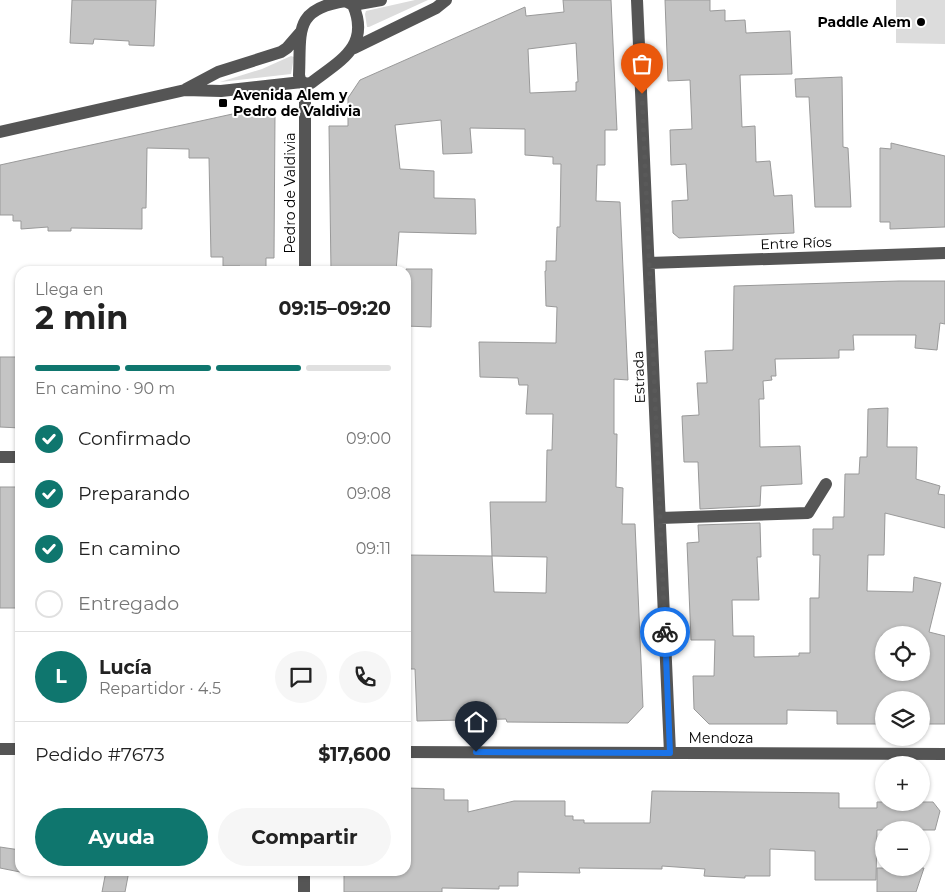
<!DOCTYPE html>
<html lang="es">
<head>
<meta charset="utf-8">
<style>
  :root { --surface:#fff; --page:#f6f6f6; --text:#222; --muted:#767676; --line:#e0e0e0; --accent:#0f766e }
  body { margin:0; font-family:Montserrat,sans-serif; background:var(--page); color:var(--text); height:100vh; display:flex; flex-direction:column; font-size:19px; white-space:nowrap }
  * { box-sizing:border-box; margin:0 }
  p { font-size:16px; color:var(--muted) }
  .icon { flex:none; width:28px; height:28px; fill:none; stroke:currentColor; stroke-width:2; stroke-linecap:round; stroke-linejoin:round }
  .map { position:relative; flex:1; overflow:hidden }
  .drawer { position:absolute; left:15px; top:266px; width:396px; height:610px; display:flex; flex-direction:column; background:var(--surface); border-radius:15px; box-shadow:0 1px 4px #0004 }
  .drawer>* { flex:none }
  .fabs { position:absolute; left:875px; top:626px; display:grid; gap:10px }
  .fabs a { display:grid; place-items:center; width:55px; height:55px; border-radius:50%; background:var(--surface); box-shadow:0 1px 4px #0004; font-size:25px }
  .pin { position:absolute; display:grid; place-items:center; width:42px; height:42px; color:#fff; margin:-51px -21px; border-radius:50% 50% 50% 0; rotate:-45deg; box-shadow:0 0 5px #0007 }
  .pin .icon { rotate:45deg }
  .courier { position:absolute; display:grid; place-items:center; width:50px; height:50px; margin:-25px; border:4px solid #1a73e8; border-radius:50%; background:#fff; color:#222; box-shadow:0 1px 6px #0007 }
  .headline em { font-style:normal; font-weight:700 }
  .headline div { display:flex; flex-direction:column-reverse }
  .headline { display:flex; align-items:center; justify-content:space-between; height:85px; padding:0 20px }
  h1 { font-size:32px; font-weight:700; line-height:38px }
  .bar { display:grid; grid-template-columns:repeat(4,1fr); gap:8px 5px; align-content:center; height:60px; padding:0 20px }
  .bar i { height:6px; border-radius:4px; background:var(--line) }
  .bar .current { background:var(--accent) }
  .bar p { grid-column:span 4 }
  .line { display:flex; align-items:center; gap:12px; padding:0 20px; border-top:1px solid var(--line) }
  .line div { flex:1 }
  .round { display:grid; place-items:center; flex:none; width:52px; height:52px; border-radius:26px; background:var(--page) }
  ol { padding:0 20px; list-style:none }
  li { display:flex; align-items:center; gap:15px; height:55px }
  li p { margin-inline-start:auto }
  li .icon { padding:5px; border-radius:50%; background:var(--accent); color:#fff; stroke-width:4 }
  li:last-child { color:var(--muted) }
  li i { width:28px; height:28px; border:2px solid var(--line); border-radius:50% }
  .primary-button { display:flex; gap:10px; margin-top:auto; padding:10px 20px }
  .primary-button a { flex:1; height:58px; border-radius:30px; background:var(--accent); color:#fff; font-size:20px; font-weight:700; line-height:58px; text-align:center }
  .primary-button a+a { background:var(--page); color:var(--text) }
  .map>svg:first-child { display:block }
</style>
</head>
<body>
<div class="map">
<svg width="945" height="892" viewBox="0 0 945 892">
  <rect width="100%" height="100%" fill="#fff"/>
  <path fill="#dcdcdc" d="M415,0H428L369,27H367L365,14L366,11Z
    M896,0H945V44L896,43Z
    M291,56L294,57L291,74L220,82L262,69Z"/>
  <path fill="#c4c4c4" stroke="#999" fill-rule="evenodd" d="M72,0H156L154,46L129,45V41L94,39L93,44L70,43Z
    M563,0H611L617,130H605V165H597L596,201L620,202L628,380L614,379V434H617L616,487L623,488L622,524H635L643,707L628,723L507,722L506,719L417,721L415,669H406V555L492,556L494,592L546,593L547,557L492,556L490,502H546L547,450H552L553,414H526L528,385H519L518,378L480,377L479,342L556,343L557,307L546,306L545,271H546V261H556L557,227H560L561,164H553V157L525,155V129L470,128L472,153L443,154L441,120L395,125L400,169L434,171V198L475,199L476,234L399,232L396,271H331L329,126H348V98L360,80L525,7L526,16L564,12ZM576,43L578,82H576V91L530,93L528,49Z
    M665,0H710V11L725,10V21L745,20L746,33L790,31L792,74L740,75L742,127L755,126L756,162L770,161L774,196L792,195L794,233L679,238L673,233L672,201L688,200L686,164L671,165L670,130L692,129L690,80L668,81Z
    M842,77L843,147L848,148L851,207H815L809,97H796L795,79Z
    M237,113H275L274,258H266V271H240V266H223V257H211L209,158H189V149L147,148L146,208H142V229L71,228V231H48V227L21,229V221H13V215H0V165Z
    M891,143L945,156V227L890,229V222H880V148L891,149Z
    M406,269H432L431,327L406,326Z
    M899,281H945V324L940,323L937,350L915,348L916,335H853L854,350H839V358L775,359L776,376H771L772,380L763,381L764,399H759L760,447L800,446L802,484L761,486L760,506L700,509L698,462H684L682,416L699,415L697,383H707L705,351L733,350L734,286Z
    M0,357H20V428L0,427Z
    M888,408L887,447H917L916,479L940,486L938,494L945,495V528L885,513L884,555H868L867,591L913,592L914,577L941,583L929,632L945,636V724H921V700H884V724H837V711L787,710V724H709L694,709L693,676H714L715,640H691L687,543L699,542L698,525L760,523L761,557H757L759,600H732L733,636H754V657L799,656V653H810V598H819L820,555H813V529H833V517H844L845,474H859L860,457H867L868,409ZM882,635H921V672H881Z
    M0,487H20V608H0Z
    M406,788L444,789V800H468V812L514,801H565V816H573V820H584V823H650L652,791L839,793V808H877V802H933L940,811L935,830H877L876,880H815V851L770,849V876H745V878L704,876L705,869L662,866V869L579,868L580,873L518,872V886H499V889L442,888V892H344V871H406Z
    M0,847L20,850V872L0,868Z
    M877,868H924L916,892H877Z
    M106,871H129L125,892H102Z"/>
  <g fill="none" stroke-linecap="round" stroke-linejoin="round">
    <path stroke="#555" stroke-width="12" d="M637,0L670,753
      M345,1L353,5C371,47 339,61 311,83L305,84L300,80L299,75C301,32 293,9 345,1Z
      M353,5L381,0
      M354,48L436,8L446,0
      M305,84V271
      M186,89L218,72L281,52L287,48L300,33
      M0,132L185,90L221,91L302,82
      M649,263L945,253
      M0,457H20
      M660,518L808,513L826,484
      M0,749H20
      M406,752L945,754
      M304,892V871"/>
  </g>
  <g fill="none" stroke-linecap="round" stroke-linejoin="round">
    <path stroke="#595959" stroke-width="5" stroke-dasharray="0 9" d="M642,94L665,632"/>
    <path stroke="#1a73e8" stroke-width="6" d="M476,752L670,753L665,632"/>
  </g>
  <g fill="#000" stroke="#fff" stroke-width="2">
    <circle cx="921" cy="22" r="5"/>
    <rect x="218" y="98" width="10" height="10" rx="2.5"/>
  </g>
  <g text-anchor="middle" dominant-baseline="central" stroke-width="4" stroke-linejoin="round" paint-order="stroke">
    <g font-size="14" font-weight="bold" fill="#000" stroke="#fff" text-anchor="end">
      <text x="911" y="22">Paddle Alem</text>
      <text x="233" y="95" text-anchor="start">Avenida Alem y<tspan x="233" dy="16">Pedro de Valdivia</tspan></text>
    </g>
    <g font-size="14" fill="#000" stroke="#fff">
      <text transform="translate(290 193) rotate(-90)">Pedro de Valdivia</text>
      <text transform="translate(796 243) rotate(-2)">Entre Ríos</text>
      <text transform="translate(639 377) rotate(-92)">Estrada</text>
      <text x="721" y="738">Mendoza</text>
    </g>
  </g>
</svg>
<div class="fabs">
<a><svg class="icon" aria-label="locate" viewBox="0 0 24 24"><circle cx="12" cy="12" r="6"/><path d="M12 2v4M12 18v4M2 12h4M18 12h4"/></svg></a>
<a><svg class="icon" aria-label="layers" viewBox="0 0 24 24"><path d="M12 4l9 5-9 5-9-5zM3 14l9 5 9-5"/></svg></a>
<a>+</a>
<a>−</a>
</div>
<div class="pin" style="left:642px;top:94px;background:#ea580c"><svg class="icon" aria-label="bag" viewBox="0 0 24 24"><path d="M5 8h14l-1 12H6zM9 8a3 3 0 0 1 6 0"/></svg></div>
<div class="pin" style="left:476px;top:752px;background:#1f2937"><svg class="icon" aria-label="home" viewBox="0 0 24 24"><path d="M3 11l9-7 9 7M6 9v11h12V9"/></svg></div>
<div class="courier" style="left:665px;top:632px"><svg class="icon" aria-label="bike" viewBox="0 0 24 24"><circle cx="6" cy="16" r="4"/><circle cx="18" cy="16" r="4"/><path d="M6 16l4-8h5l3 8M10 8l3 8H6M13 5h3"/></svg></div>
<section class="drawer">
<div class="headline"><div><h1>2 min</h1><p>Llega en</p></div><em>09:15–09:20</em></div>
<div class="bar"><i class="current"></i><i class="current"></i><i class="current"></i><i></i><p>En camino · 90 m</p></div>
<ol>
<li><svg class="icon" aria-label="check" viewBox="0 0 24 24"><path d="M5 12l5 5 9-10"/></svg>Confirmado<p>09:00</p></li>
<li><svg class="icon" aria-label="check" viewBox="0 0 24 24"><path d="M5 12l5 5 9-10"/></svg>Preparando<p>09:08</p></li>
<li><svg class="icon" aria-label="check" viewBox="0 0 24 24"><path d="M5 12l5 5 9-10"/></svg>En camino<p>09:11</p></li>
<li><i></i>Entregado</li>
</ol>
<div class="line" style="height:90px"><b class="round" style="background:var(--accent);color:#fff">L</b><div><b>Lucía</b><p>Repartidor · 4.5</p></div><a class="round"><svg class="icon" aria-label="chat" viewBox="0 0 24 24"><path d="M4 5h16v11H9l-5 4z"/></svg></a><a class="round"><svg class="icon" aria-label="phone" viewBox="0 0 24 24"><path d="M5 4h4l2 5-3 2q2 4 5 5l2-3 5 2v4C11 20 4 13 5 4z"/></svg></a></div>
<div class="line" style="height:65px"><div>Pedido #7673</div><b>$17,600</b></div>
<div class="primary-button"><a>Ayuda</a><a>Compartir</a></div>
</section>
</div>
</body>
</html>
